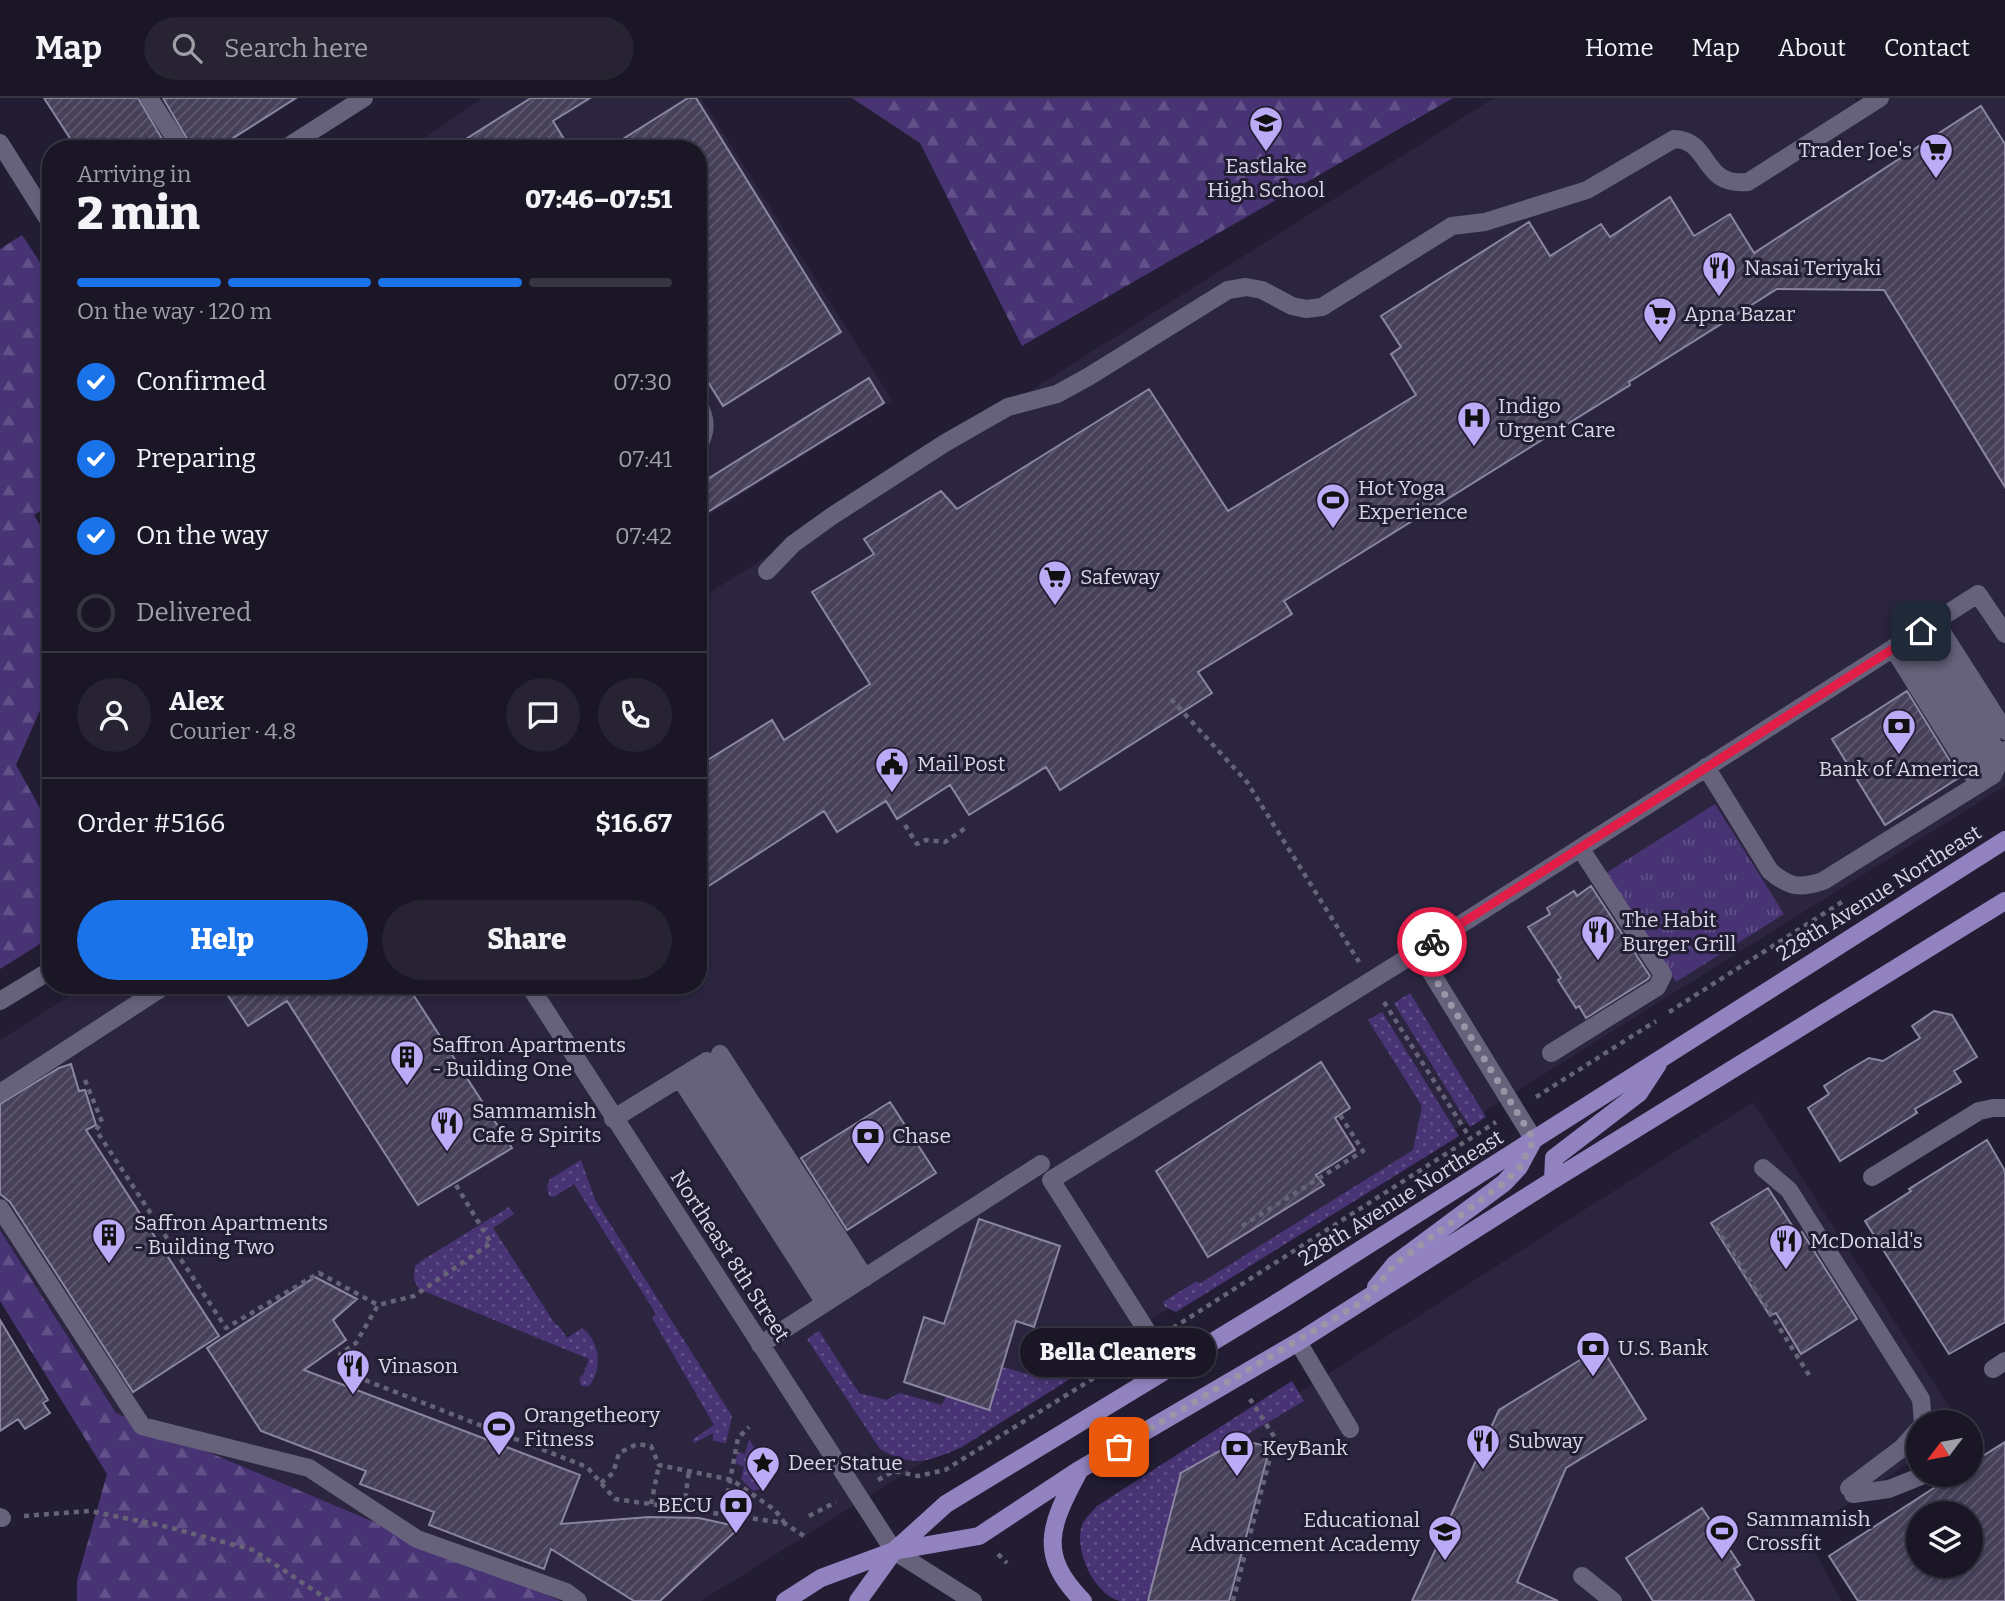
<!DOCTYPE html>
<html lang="en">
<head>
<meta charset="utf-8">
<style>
  :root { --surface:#1a1626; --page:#272332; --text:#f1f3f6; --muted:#9f9fa7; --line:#383543; --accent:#1a73e8 }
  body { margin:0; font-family:Bitter,serif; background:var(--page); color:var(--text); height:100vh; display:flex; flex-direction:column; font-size:26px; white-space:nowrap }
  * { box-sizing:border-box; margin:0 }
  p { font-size:23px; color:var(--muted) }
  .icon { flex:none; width:38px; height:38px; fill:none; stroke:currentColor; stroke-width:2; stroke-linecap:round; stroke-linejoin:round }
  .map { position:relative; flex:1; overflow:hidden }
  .side { position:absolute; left:42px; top:42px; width:665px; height:854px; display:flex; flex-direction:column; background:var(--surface); border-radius:28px; box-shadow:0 4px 10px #0003,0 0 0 2px var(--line) }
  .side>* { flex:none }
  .needle { width:46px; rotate:238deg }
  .buttons { position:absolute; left:1906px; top:1312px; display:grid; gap:14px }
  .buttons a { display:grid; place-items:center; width:77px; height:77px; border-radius:50%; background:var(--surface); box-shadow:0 4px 10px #0003,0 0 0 2px var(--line); font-size:35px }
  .pin { position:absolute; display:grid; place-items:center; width:60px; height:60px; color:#fff; margin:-30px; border-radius:14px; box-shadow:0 4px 10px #0006 }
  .courier { position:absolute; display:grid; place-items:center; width:70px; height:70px; margin:-35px; border:5px solid #e11d48; border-radius:50%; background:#fff; color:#222; box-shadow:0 2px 9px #0007 }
  .bubble { position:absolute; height:49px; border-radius:24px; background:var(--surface); box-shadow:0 4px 10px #0003,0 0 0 2px var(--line); font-size:23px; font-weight:800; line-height:49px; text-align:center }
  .head em { font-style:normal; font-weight:800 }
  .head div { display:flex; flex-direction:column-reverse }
  .head { display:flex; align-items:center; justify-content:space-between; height:119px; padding:0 35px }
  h1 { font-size:46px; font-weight:800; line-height:52px }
  .bar { display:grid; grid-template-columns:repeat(4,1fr); gap:10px 7px; align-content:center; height:84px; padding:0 35px }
  .bar i { height:9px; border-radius:5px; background:var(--line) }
  .bar .on { background:var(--accent) }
  .bar p { grid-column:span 4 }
  .line { display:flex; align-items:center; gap:18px; padding:0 35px; border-top:2px solid var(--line) }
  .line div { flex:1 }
  .round { display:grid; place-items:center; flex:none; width:74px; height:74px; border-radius:37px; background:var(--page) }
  ol { padding:0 35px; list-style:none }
  li { display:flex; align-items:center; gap:21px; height:77px }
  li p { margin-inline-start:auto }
  li .icon { padding:7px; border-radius:50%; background:var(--accent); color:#fff; stroke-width:4 }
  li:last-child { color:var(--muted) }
  li i { width:38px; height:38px; border:4px solid var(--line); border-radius:50% }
  .action { display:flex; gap:14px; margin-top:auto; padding:14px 35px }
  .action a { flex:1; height:80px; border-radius:42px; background:var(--accent); color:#fff; font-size:28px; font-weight:800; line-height:80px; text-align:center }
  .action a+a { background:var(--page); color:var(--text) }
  header { display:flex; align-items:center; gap:42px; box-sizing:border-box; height:98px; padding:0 35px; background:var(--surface); border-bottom:2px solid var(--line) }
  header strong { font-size:33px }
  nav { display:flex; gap:38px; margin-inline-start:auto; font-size:24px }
  .search { width:490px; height:63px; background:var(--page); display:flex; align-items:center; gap:18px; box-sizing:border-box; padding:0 24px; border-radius:38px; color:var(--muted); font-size:26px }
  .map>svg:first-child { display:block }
</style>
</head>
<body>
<header>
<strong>Map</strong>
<div class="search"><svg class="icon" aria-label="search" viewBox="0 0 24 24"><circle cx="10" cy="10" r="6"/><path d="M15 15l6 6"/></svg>Search here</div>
<nav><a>Home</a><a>Map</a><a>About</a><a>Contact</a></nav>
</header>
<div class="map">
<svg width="2005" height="1503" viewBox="0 0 2005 1503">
  <defs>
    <pattern id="grass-tufts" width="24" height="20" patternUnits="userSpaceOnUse" patternTransform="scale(1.75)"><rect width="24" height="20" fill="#483475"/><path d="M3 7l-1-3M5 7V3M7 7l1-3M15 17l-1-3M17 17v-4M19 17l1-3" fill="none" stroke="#625189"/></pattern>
    <pattern id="forest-firs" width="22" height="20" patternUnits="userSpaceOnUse" patternTransform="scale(1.75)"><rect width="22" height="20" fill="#483475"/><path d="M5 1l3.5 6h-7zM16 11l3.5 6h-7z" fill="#625189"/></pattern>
    <pattern id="garden-dots" width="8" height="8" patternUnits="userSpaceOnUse" patternTransform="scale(1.75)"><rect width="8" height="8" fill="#483475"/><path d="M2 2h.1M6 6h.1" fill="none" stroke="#625189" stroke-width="1.8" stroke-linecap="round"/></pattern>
    <pattern id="building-hatch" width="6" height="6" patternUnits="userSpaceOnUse" patternTransform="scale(1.75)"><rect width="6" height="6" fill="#464059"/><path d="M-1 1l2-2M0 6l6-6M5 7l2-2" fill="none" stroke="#605b71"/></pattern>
  </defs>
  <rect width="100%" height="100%" fill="#221d33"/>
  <path fill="#2c2540" d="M483,0H701L892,302L698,424V51H408Z
    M1494,0H1854L1858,6L1867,0H2005V688L701,1503H561L116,1315L0,1132V942L87,887H698V502Z
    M1753,1004L1960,1325H1918V1359L1804,1435L1842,1503H1147L1117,1411Z"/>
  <path fill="url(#grass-tufts)" d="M1715,706L1784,816L1676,884L1606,775Z"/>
  <path fill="url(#forest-firs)" d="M852,0H1453L1022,248L920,45Z
    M22,137L51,181V406L34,417L51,446V587L16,667L51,730V839L0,871V151Z
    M0,1132L116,1315L561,1503H77V1482L107,1376L0,1203Z"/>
  <path fill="url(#garden-dots)" d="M1410,895L1486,1019L1470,1029L1394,905Z
    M1382,914L1459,1038L1176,1214L1165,1209L1163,1204L1197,1183L1199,1186L1413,1052L1422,1008L1368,922Z
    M581,1062L595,1102L732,1318L726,1345L713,1343V1335L694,1345L692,1342L714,1327L652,1220L656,1216L574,1086L554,1099L549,1098L547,1088L550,1081Z
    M509,1109L514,1116L493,1130L555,1226L559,1228L567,1240L582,1230C600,1243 603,1271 589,1288H581L579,1280L583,1277L589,1261L419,1191L414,1182L415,1168L421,1163Z
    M819,1233L859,1295L886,1302L900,1295L942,1307L946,1298L988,1311L1002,1269L1040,1279L1115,1245L1119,1250L962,1349C928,1364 913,1370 880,1351L807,1241Z
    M1292,1283L1304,1303L1181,1375L1149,1499L1159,1503C1147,1503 1131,1503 1120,1503C1094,1497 1072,1450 1083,1425C1086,1419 1093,1413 1097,1408Z
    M749,1341L768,1373L766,1389L753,1393L741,1381L744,1369L735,1365L738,1354L745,1356Z"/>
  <path fill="url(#building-hatch)" stroke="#8b85a1" stroke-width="2" fill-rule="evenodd" d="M44,0H138L168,51H77Z
    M163,0H296L216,51H193Z
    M531,0H590L553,23L570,51H450Z
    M688,0H696L841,234L723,308L698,268V51H607Z
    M1981,8L2005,46V389L1884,192L1777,191L1629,284L1630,287L1284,503L1292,516L1198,574L1212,595L1060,692L1046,669L969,717L950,687L897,721L886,703L837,734L824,713L698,795V668L772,622L784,642L870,586L812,494L874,456L864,441L941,393L957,411L1149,291L1228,413L1416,297L1391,256L1401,249L1381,218L1529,124L1550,158L1601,126L1610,139L1670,99L1694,138L1730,116L1754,155Z
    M869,280L884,305L698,420V387Z
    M1907,593L1960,679L1885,727L1832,641Z
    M1591,788L1650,878L1648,881L1586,920L1579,908L1576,910L1558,882L1561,880L1528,829L1550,816L1547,810L1574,793L1577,798Z
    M221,887H407L512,1050L418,1107L287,903L248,928Z
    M1934,913L1952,917L1977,959L1954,973L1961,984L1915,1011L1917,1015L1840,1063L1808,1010L1829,996L1824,988L1847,973L1869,960L1883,963L1920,940L1912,928Z
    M1321,964L1350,1010L1335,1020L1355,1052L1316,1077L1324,1087L1208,1159L1156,1073Z
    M71,966L79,993L85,992L96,1027L86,1032L219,1238L133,1294L10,1104L0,1096V1006L59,970Z
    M890,1004L936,1075L847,1132L801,1060Z
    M1987,1042L2005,1073V1224L1949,1256L1865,1123L1911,1093L1909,1091Z
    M1768,1090L1798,1137L1802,1134L1857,1221L1801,1256L1776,1215L1770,1218L1711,1125Z
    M979,1121L1060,1148L1034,1229L1016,1223L989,1312L904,1284L924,1219L944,1226Z
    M315,1179L357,1201L333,1222L346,1242L304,1272L580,1377L561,1426L649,1419L699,1420L740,1429L660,1503H634L551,1451L544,1471L429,1427L434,1414L360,1386L366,1373L261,1333L207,1250Z
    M0,1222L48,1302L43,1305L50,1315L25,1331L18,1321L0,1333Z
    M1601,1249L1646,1321L1566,1370L1517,1484L1558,1503H1412L1499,1312Z
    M1249,1344L1270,1349L1229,1503H1148L1181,1375L1230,1347L1234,1353Z
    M2005,1344V1503H1858L1829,1458L1954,1377H1970V1366ZM1918,1416H1970V1468H1918Z
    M1702,1410L1740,1467L1734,1471L1754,1503H1653L1626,1460Z"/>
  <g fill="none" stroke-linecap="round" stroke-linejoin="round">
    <path stroke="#676376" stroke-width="4.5" stroke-dasharray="5 5" stroke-linecap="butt" d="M1171,601L1247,684L1359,864
      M905,727L917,746L926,742L945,744L967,729
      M1384,904L1470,1040
      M1669,914L1842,804
      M85,982L102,1024L96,1032L226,1230L319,1175L378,1207
      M1536,999L1656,923
      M456,1087L491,1145L414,1198L378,1207L356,1245L340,1256L352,1277L587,1369L615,1401L784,1425L804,1438
      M1242,1128L1363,1053L1340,1017
      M1716,1129L1809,1277
      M1173,1230L1496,1024
      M878,1382L894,1373L918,1378L945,1372L1133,1256
      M601,1385L613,1375L619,1355L637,1346L651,1348L659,1367L732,1382L775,1412L784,1424
      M651,1406L659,1367
      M684,1410L689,1373
      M724,1415L738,1340L749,1329
      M24,1418L90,1413L168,1429L253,1452L330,1503
      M809,1418L836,1404
      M998,1456L1007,1465
      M1233,1503L1275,1340L1250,1301"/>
    <path stroke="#67627c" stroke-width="18" d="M149,0L182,51
      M0,45L51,126
      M284,51L364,0
      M698,306C707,321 707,334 698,348
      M767,473L793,446L832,418L945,345L1008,309L1057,296L1088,279L1228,192L1246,189L1262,192L1292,208L1306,211L1322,209L1452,128L1485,124L1587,92L1674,41C1712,42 1700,89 1748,84L1880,0
      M1935,523L2005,633
      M1921,533L2002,661
      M1908,541L1993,677
      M1893,550L1978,686
      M1706,669L1770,773C1789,789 1799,791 1823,783L1993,677L2005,652
      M1418,853L1534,1042
      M529,887L894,1453L973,1503
      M0,903L51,872
      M1551,955L1657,889L1663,877L1580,750
      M720,956L865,1180
      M695,971L840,1195
      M680,980L825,1205
      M0,995L166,887
      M613,1021L707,963L851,1188
      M1763,1070L1789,1092L1921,1301L1923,1325
      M1872,1079L1979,1013L1993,1010H2005
      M0,1110L142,1328L309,1370L417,1441L566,1494L578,1503
      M1298,1244L1350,1331
      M760,1247L1041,1066
      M1171,1271L1051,1082L1441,839L1978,496L2005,536
      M1993,1271L2005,1263
      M1849,1390L1902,1350L1918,1332
      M1853,1396L1889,1391L1924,1377
      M0,1419L2,1420
      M1582,1478L1613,1503"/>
    <path stroke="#9283c0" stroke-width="18" d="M1553,1082L1554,1060L1639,995L1658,966
      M1376,1189L1395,1166L1504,1085L1519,1069L1533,1043
      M1078,1375C1050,1427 1037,1457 1083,1503
      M785,1503L821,1480L894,1453L979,1438L1079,1372L1298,1244L1553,1082L2005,803
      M858,1503L894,1453L946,1406L1283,1201L2005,742"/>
  </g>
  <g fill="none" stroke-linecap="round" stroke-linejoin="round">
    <path stroke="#9a96a7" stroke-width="7" stroke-dasharray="0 12.6" d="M1119,1349L1365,1202L1395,1166L1504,1085L1520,1069L1534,1042L1418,853L1432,844"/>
    <path stroke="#e11d48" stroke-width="9" d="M1432,844L1921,533"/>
  </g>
  <defs>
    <g id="school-pin" transform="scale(1.75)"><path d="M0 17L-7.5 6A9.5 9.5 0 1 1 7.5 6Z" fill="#bbaaf6" stroke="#221d33"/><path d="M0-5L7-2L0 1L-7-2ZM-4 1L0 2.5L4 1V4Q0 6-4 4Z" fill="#111"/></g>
    <g id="supermarket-pin" transform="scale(1.75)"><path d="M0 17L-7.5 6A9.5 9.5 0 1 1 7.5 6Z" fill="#bbaaf6" stroke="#221d33"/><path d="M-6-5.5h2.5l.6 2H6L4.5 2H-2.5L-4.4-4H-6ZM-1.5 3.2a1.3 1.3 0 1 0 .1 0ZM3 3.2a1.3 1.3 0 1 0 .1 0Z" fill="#111"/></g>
    <g id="restaurant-pin" transform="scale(1.75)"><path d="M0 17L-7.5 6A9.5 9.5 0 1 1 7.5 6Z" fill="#bbaaf6" stroke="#221d33"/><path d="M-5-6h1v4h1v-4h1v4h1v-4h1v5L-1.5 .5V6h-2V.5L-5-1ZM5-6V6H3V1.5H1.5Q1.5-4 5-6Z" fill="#111"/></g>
    <g id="hospital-pin" transform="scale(1.75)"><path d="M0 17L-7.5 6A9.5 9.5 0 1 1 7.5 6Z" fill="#bbaaf6" stroke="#221d33"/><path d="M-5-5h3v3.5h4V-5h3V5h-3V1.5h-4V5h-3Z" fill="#111"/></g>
    <g id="stadium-pin" transform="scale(1.75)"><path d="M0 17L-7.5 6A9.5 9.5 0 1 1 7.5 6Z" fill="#bbaaf6" stroke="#221d33"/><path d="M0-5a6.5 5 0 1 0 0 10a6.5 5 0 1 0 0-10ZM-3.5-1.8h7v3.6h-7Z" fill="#111"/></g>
    <g id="bank-pin" transform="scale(1.75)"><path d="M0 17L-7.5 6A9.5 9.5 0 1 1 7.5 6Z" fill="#bbaaf6" stroke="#221d33"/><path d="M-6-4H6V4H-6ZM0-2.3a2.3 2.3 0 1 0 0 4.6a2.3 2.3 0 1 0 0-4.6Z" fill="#111"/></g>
    <g id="civic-pin" transform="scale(1.75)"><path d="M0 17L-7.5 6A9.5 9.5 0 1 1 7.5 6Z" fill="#bbaaf6" stroke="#221d33"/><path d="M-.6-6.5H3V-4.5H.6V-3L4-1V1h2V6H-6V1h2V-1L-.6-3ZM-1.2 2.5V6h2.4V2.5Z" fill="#111"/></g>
    <g id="building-pin" transform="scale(1.75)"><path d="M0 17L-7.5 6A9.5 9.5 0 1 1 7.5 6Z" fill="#bbaaf6" stroke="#221d33"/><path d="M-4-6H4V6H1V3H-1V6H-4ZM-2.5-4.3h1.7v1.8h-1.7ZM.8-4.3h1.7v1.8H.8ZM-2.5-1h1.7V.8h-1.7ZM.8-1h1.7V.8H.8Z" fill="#111"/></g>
    <g id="sight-pin" transform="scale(1.75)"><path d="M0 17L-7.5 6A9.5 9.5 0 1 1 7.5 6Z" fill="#bbaaf6" stroke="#221d33"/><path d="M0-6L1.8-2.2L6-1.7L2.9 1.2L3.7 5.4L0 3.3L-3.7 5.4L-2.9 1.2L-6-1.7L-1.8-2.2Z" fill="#111"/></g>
  </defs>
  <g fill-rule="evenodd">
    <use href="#school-pin" x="1266" y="25"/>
    <use href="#supermarket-pin" x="1936" y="52"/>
    <use href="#restaurant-pin" x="1719" y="170"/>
    <use href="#supermarket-pin" x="1660" y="216"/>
    <use href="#hospital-pin" x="1474" y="320"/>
    <use href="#stadium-pin" x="1333" y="402"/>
    <use href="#supermarket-pin" x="1055" y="479"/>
    <use href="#bank-pin" x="1899" y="628"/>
    <use href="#civic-pin" x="892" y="666"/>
    <use href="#restaurant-pin" x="1598" y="834"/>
    <use href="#building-pin" x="407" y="959"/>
    <use href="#restaurant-pin" x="447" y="1025"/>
    <use href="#bank-pin" x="868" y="1038"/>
    <use href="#building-pin" x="109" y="1137"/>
    <use href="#restaurant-pin" x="1786" y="1143"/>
    <use href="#bank-pin" x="1593" y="1250"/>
    <use href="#restaurant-pin" x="353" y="1268"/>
    <use href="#stadium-pin" x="499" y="1329"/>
    <use href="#restaurant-pin" x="1483" y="1343"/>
    <use href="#bank-pin" x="1237" y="1350"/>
    <use href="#sight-pin" x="763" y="1365"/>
    <use href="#bank-pin" x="736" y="1407"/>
    <use href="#stadium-pin" x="1722" y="1433"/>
    <use href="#school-pin" x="1445" y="1434"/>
  </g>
  <g text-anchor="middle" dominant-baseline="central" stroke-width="6" stroke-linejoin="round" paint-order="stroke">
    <g font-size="21" fill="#dad7e6" stroke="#221d33" text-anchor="start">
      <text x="1912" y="52" text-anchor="end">Trader Joe's</text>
      <text x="1266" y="68" text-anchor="middle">Eastlake<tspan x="1266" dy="24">High School</tspan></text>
      <text x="1744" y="170">Nasai Teriyaki</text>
      <text x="1684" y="216">Apna Bazar</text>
      <text x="1498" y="308">Indigo<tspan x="1498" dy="24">Urgent Care</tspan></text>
      <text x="1358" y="390">Hot Yoga<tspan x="1358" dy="24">Experience</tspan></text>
      <text x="1080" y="479">Safeway</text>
      <text x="917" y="666">Mail Post</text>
      <text x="1899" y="671" text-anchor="middle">Bank of America</text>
      <text x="1622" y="822">The Habit<tspan x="1622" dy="24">Burger Grill</tspan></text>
      <text x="432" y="947">Saffron Apartments<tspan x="432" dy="24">- Building One</tspan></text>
      <text x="472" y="1013">Sammamish<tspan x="472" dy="24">Cafe &amp; Spirits</tspan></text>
      <text x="892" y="1038">Chase</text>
      <text x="134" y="1125">Saffron Apartments<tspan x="134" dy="24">- Building Two</tspan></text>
      <text x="1810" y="1143">McDonald's</text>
      <text x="1618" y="1250">U.S. Bank</text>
      <text x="378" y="1268">Vinason</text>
      <text x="524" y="1317">Orangetheory<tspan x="524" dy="24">Fitness</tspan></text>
      <text x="1508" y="1343">Subway</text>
      <text x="1262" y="1350">KeyBank</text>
      <text x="788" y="1365">Deer Statue</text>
      <text x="712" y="1407" text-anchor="end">BECU</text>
      <text x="1746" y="1421">Sammamish<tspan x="1746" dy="24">Crossfit</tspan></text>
      <text x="1420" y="1422" text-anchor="end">Educational<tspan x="1420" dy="24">Advancement Academy</tspan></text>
    </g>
    <g font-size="21" fill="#dad7e6" stroke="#221d33">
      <text transform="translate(1879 795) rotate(-32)">228th Avenue Northeast</text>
      <text transform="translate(1401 1100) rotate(-32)">228th Avenue Northeast</text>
      <text transform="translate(730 1158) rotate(57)">Northeast 8th Street</text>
    </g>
  </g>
</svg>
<div class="buttons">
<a><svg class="needle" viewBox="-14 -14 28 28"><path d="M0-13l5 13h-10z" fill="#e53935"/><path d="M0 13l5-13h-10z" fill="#9f9fa7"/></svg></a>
<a><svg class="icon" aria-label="layers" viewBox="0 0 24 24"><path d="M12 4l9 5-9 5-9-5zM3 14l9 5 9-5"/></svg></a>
</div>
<div class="pin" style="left:1119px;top:1349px;background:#ea580c"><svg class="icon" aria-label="bag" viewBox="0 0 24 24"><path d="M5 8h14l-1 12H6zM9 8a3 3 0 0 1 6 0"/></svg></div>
<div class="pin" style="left:1921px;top:533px;background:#1f2937"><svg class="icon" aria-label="home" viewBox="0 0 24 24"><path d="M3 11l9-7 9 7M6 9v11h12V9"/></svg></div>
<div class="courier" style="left:1432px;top:844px"><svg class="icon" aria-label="bike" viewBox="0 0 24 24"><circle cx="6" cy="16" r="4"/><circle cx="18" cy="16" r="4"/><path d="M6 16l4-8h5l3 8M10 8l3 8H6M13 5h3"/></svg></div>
<div class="bubble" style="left:1020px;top:1230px;width:196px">Bella Cleaners</div>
<section class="side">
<div class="head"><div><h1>2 min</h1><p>Arriving in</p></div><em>07:46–07:51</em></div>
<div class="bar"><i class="on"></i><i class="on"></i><i class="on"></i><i></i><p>On the way · 120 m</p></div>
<ol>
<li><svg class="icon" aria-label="check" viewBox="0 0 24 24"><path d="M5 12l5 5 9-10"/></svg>Confirmed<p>07:30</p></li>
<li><svg class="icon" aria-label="check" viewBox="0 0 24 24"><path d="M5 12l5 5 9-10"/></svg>Preparing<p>07:41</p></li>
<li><svg class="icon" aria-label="check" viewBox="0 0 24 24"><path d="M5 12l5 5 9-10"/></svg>On the way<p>07:42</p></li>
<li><i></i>Delivered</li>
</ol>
<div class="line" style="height:126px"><a class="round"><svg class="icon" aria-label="person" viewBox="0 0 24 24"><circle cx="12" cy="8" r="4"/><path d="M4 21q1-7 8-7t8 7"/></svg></a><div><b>Alex</b><p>Courier · 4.8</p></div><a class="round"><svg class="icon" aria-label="chat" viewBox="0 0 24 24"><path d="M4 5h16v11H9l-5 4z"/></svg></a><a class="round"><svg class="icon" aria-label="phone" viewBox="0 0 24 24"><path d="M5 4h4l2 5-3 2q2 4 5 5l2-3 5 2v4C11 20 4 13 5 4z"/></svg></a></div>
<div class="line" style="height:91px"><div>Order #5166</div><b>$16.67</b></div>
<div class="action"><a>Help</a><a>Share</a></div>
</section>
</div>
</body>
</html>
